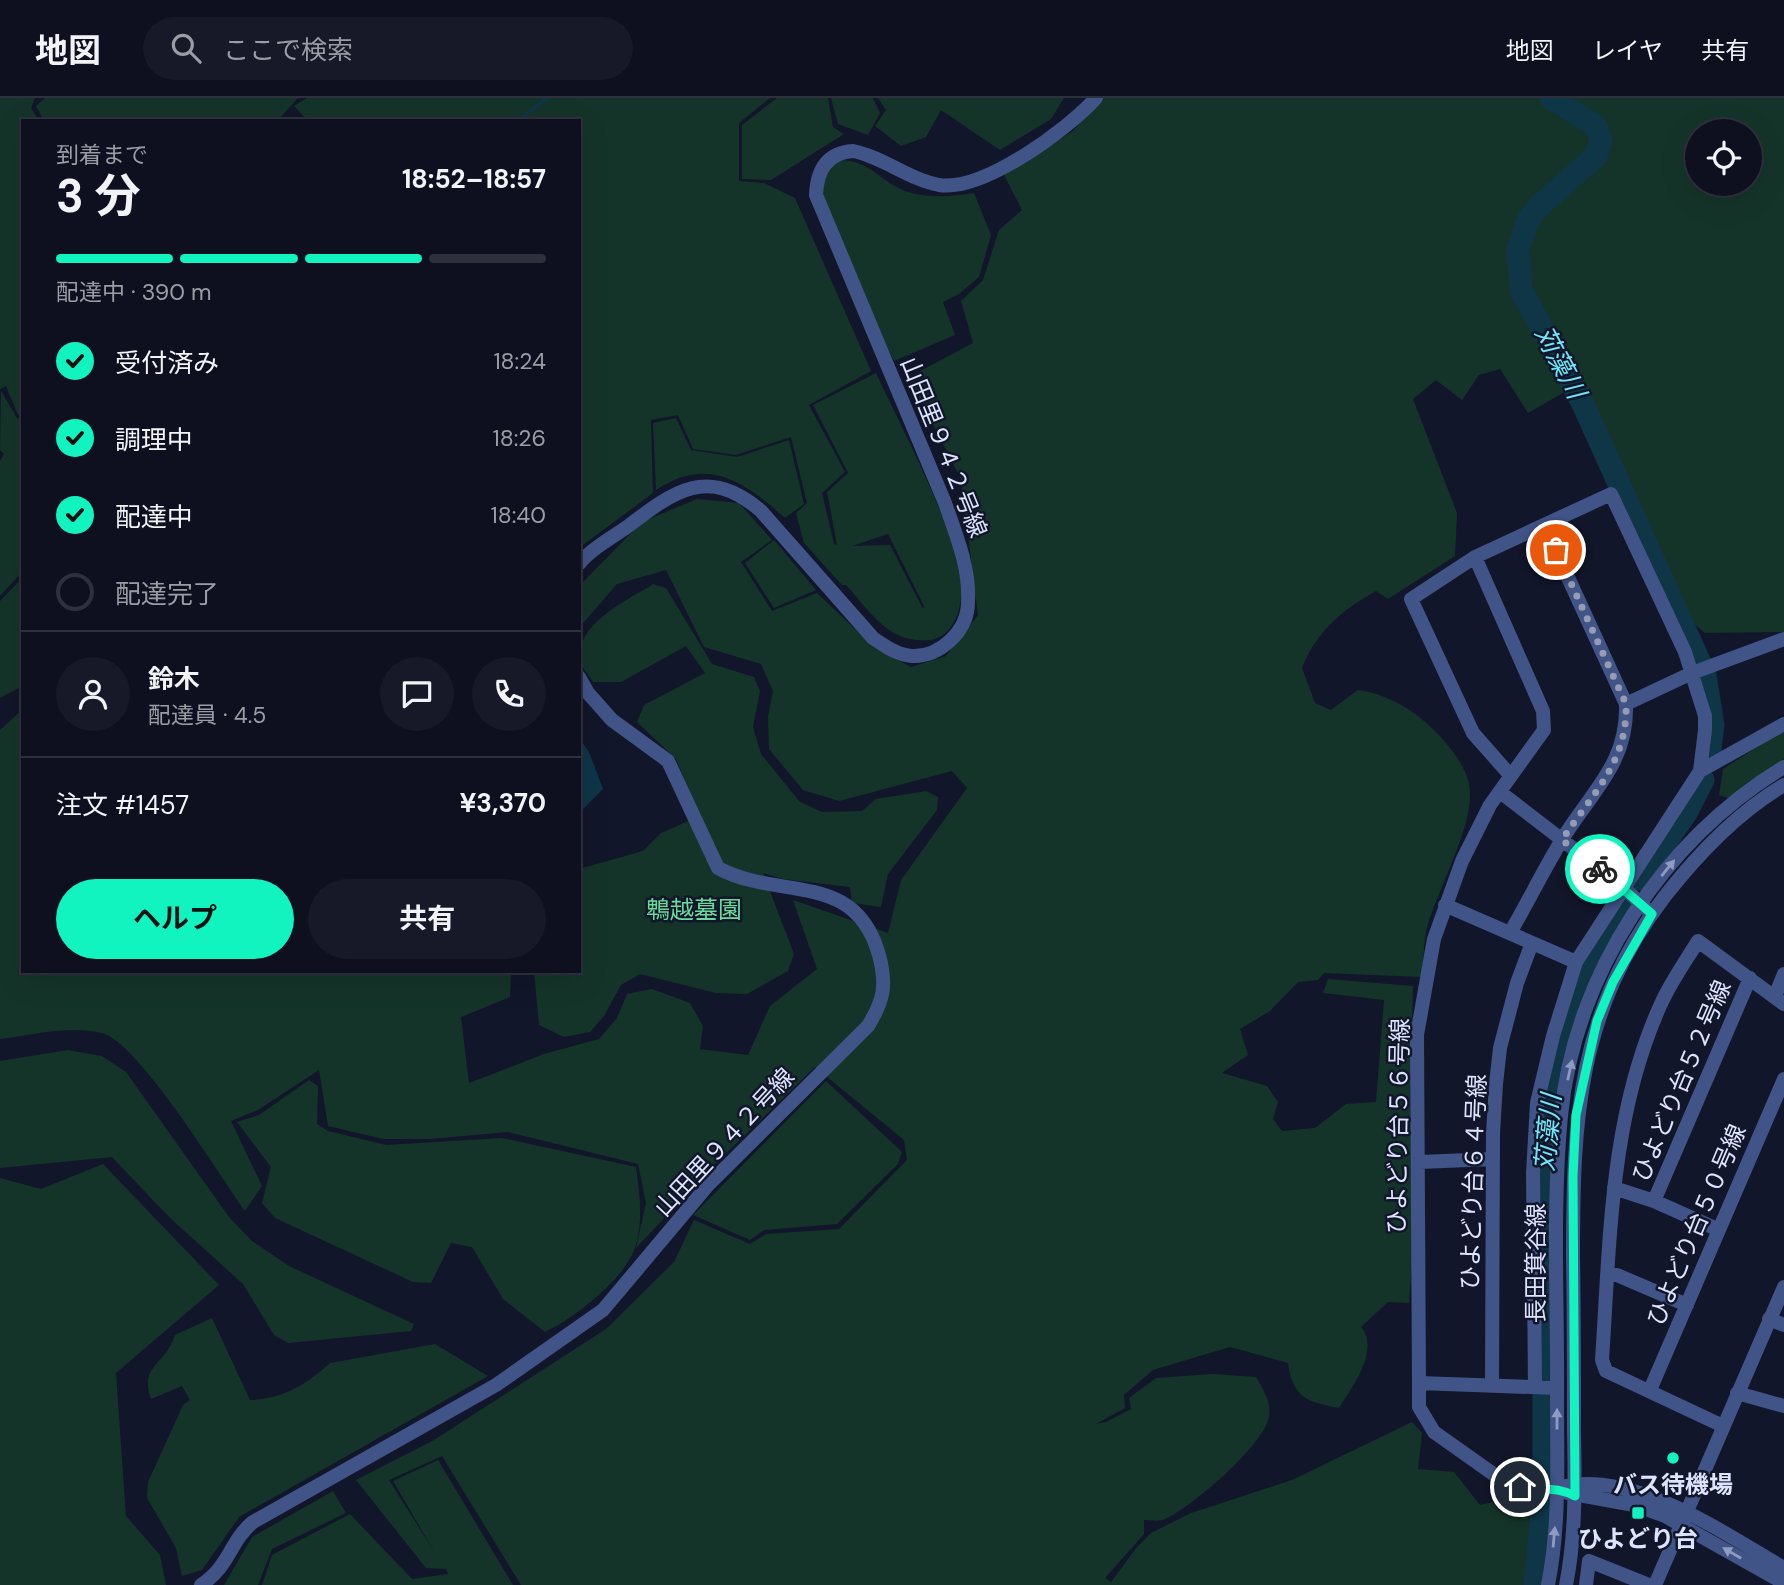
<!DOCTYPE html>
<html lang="ja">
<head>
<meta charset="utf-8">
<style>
  :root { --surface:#0e1020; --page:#171929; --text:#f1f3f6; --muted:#9b9da5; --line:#2e303e; --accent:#12f4c0 }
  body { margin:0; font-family:"DM Sans","Noto Sans JP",sans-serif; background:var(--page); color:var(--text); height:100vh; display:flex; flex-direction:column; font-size:26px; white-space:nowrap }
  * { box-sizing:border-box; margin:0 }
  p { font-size:23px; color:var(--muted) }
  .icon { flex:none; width:38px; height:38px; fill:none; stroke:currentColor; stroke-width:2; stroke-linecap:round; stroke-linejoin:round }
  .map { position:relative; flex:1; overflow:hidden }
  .drawer { position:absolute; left:21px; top:21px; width:560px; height:854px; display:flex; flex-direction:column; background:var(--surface); border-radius:0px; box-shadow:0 7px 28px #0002,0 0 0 2px var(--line) }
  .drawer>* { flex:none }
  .tools { position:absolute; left:1685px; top:21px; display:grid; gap:14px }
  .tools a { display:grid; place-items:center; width:77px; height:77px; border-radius:50%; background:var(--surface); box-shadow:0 7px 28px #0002,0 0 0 2px var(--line); font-size:35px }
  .pin { position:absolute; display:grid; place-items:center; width:60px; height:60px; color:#fff; margin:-30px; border:4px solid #fff; border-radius:50%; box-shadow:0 2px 7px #0007 }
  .courier { position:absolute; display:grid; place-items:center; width:70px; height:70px; margin:-35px; border:5px solid #12f4c0; border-radius:50%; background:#fff; color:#222; box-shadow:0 2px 9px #0007 }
  .head em { font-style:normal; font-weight:700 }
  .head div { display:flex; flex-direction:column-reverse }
  .head { display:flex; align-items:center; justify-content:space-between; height:119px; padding:0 35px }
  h1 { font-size:46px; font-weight:700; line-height:52px }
  .bar { display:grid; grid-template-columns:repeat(4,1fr); gap:10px 7px; align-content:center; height:84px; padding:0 35px }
  .bar i { height:9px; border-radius:5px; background:var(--line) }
  .bar .selected { background:var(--accent) }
  .bar p { grid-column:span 4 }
  .line { display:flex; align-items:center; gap:18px; padding:0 35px; border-top:2px solid var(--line) }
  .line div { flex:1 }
  .round { display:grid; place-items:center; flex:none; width:74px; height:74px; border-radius:37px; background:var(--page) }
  ol { padding:0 35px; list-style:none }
  li { display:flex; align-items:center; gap:21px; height:77px }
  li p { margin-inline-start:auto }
  li .icon { padding:7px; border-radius:50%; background:var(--accent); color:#111; stroke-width:4 }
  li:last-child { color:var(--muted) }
  li i { width:38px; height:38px; border:4px solid var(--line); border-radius:50% }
  .cta { display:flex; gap:14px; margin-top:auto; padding:14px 35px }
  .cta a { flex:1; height:80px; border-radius:42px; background:var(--accent); color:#111; font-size:28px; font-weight:700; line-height:80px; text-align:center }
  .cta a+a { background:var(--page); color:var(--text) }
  header { display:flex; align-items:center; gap:42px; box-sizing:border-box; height:98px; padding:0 35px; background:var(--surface); border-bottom:2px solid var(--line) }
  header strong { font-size:33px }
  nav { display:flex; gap:38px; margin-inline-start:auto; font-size:24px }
  .search { width:490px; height:63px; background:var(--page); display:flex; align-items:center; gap:18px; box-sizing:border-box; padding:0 24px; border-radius:38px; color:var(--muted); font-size:26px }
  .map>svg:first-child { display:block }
</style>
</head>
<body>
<header>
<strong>地図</strong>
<div class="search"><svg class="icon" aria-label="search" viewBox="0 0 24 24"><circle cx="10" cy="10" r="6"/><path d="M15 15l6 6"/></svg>ここで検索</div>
<nav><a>地図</a><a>レイヤ</a><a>共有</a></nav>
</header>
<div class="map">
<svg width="1784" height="1487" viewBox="0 0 1784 1487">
  <rect width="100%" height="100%" fill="#12162a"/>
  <path fill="#153429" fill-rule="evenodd" d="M0,0H35L31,10L39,23H23V316L18,317L6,288L0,291Z
    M45,0H298L277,23H44L36,8Z
    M307,0H770L739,25V83L764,85L795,100L871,273L809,307L845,374L822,395L834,446L837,447L827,394L848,375L813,307L876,275C903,334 954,425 961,487C963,509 954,539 930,542C888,546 871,514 846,487H842L804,445L796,415L807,405L791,339L736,357L693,351L678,317L651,322L653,395L579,450V23H308L294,8ZM888,436L924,508L923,511L890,447L852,448Z
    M777,0H828L833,29L844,36L771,82L742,81V27Z
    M831,0H873L880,15L868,37L838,26Z
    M878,0H1064L1051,21L1000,52L941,12L926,39L901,48L875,28L886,12Z
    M1102,0H1784V534L1705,535L1692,524L1673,495L1568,292L1528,315L1500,271L1479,277L1462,302L1436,282L1413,301L1457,415L1455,458L1388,501L1376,493C1342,512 1317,533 1302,570L1315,605L1331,612L1358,592C1390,597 1414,612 1436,634C1451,650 1469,671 1470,694C1472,729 1439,790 1428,826C1423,842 1424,862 1422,879L1324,875L1318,882L1298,884L1270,913L1240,931L1248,957L1222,975L1267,988L1278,1004L1273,1021L1282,1033L1315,1030L1346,1006L1376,1004L1384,902L1323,895L1328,881L1413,888L1410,1003L1416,1118L1409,1205L1388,1204L1361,1229C1380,1252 1353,1288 1339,1310C1307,1304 1293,1300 1288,1265L1230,1249L1153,1272L1124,1297L1125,1310L1096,1326L1106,1324L1131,1311L1129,1300L1156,1280L1213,1276L1256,1279C1263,1290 1272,1306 1269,1319C1263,1348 1192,1409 1165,1421C1159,1424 1151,1422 1144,1422V1436L1105,1480L1111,1484L1137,1449L1151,1435L1191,1415L1292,1382L1412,1324L1422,1335L1418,1371L1454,1374L1480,1407L1511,1400L1539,1406L1542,1471L1537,1487H521L442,1358L389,1382L435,1455L393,1383L438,1362L513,1487H262L272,1457L350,1416L412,1481L448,1476L446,1471L426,1470L356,1382L434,1342L606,1231L674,1164L694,1122L750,1146L766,1136L839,1131L907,1062L904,1042L815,969L714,1067L636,1150L646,1105L638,1066L508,1034L430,1041H383L328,1028L319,972L258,1012L231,1023L262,1088L245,1113C220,1078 138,944 102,935C70,927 32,937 0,941V632L23,611V873H511L510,899L461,919L469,985L544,956L599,941L617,920L627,896L652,891L690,905L703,928L700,951L748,957L770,908L817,871L793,802L888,835L901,782L967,690L952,673L839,703L803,692L769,651L768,619L773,593L761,566L704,549L666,472L617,486L579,530V488L642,424L697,401L739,405L772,442L741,464L772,513L817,495L875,550L911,569L946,558L978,517L961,381L909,279L973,245L961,203L983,182L999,132L1022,112L1004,77L1073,33ZM1698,33H1750V86H1698Z
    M839,62C871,62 881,85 908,94C930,101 952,98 974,95L991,137L979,179L959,196L943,204L955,237L894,263L821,110L825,73Z
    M1,293L17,320L23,319V473L0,498V363L4,356L0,352Z
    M676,320L691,352L737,359L789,342L804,406L785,420C745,384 708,357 656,392L653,325Z
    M774,442L816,492L774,510L745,465Z
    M23,479V588L0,600V503Z
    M653,486L666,490L712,566L754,579L760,593L753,629L761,656L800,704L822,714L862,713L876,701L926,693L938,699L937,712L888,776L881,809L852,805L850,789L783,781L763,775L794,856L788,873L747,896L716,895L640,876L621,887L604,918L590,934L564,939L539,927L534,873H579V771L643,753L661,735L700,718L676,661L637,624L644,607L705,575L686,548L621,584H593C589,577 580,568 580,561C577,524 627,503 653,486Z
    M1784,632V661L1731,701L1719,697L1723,671Z
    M68,952L102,958L126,974L229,1119L252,1143L289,1168L414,1226L411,1233L288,1245L274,1237L243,1186L169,1119L112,1059L0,1070V963Z
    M309,982L318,988L317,1026L328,1033L386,1047L502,1040L636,1069C640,1097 644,1129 633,1155C620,1184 573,1221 545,1234L503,1201L472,1149L451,1145L431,1185L413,1184L275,1120L262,1105L271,1069L237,1024L259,1017Z
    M826,983L902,1054L898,1066L837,1126L764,1132L750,1142L693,1117Z
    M103,1066L219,1187L116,1275L126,1418L160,1457L166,1487H0V1080L41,1091Z
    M212,1220L250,1302C282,1301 306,1287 330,1265L435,1246L488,1278L239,1419L202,1472L182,1478L176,1450L147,1400L148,1384L183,1307L190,1302L182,1288L151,1301C139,1267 165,1268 175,1237Z
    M333,1393L346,1415L272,1451L258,1487H224L252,1439Z"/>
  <path fill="#0e3647" d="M579,640L589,654L603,691L579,715Z"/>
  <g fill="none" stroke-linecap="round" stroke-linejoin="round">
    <path stroke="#0e3647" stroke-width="3.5" d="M517,23L547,0"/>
    <path stroke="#0e3647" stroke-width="23" d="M1551,0L1596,28L1601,42L1596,58L1537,110L1527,124L1518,152L1521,192L1583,306L1700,565
      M1705,577L1713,627L1709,660
      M1640,781L1686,715L1703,682
      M1544,1279L1543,1064L1557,953L1600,843L1622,806
      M1544,1380V1293
      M1535,1487L1543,1405"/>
    <path stroke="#405487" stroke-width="14" d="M1475,459L1411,501L1473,635L1510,677
      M579,466C591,451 611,440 627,429C674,393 708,367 761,413L873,540C885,548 897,557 912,558C940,559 968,533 968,504C970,470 956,437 945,405L816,97C817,72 827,55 853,53C883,59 908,81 939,87C983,94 1067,32 1096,0
      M1626,606L1692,575L1784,541
      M1700,673L1784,626
      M1500,694L1622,788L1652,816
      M1445,807L1576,864
      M1510,835C1528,804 1544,771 1563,740C1592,693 1628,665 1626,606L1544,427
      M1775,898L1784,876
      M1420,1064L1493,1061
      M1614,1090L1654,1103L1719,1132
      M1654,1103L1750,880
      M1608,1177H1617L1687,1207
      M1769,1221L1784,1227
      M1419,1285V1309L1434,1334L1506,1385L1535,1392L1557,1390
      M1492,1287L1493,1035L1496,986L1500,950L1517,885L1532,845
      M1535,1288L1533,1075L1537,1005L1553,938L1576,864L1700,673L1705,632V618L1685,554L1611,396L1475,459L1543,613L1544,632L1490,707L1462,763L1434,841L1417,937L1419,1285L1557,1290
      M1650,1292L1784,981
      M1737,1295L1784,1308
      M1723,1328L1606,1273L1602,1262C1610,1143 1610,1019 1660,908C1670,885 1685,864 1698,843L1784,906
      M201,1487C231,1467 229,1444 253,1424L496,1287L603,1212L708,1087L868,928C884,902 887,887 879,857C855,771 779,803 718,770L668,663L612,622L588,595L579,579
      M1586,1487L1589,1463L1649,1487
      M1655,1487L1681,1427"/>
    <path stroke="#405487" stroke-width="14" d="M1565,1388C1638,1374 1723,1435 1784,1470
      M1568,1395L1634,1407L1665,1418L1784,1485
      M1681,1427L1784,1189
      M1548,1487C1560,1427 1557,1364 1557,1303C1558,1208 1552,1112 1561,1018C1574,877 1664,741 1784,669
      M1566,1487C1576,1437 1575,1385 1574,1334C1574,1276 1574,1218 1573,1159C1573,1022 1577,913 1665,798C1698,756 1738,714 1784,687"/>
  </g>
  <defs><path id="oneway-solid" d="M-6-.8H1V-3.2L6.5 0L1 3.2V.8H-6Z" transform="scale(1.75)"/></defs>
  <g fill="#8e9cc2">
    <use href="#oneway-solid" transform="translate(1668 770) rotate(-51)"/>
    <use href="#oneway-solid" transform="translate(1570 972) rotate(-77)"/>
    <use href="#oneway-solid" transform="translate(1557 1321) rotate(-90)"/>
    <use href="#oneway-solid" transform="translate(1554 1439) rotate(-85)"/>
    <use href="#oneway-solid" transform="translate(1732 1455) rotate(-150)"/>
  </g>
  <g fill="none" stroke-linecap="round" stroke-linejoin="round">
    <path stroke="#969cb3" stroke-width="7" stroke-dasharray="0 12.6" d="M1556,452L1626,606C1628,664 1592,696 1562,742L1600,771"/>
    <path stroke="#12f4c0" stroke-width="9" d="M1520,1389C1544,1394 1553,1387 1575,1398L1573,1078L1576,1017L1597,923L1613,884L1652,816L1600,771"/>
  </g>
  <g fill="#12f4c0" stroke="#12162a" stroke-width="2.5">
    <circle cx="1673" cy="1360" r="7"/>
    <rect x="1631" y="1408" width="14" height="14" rx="3.5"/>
  </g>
  <g text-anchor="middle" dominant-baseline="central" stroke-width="5" stroke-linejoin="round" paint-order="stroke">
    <g font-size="24" fill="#dde4fd" stroke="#12162a">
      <text transform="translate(944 349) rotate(68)">山田里９４２号線</text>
      <text transform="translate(1681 983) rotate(-67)">ひよどり台５２号線</text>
      <text transform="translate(1398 1028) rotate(-89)">ひよどり台５６号線</text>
      <text transform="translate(724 1044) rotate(-47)">山田里９４２号線</text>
      <text transform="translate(1473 1084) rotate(-88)">ひよどり台６４号線</text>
      <text transform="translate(1696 1127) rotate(-67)">ひよどり台５０号線</text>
      <text transform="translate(1535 1165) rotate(-90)">長田箕谷線</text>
    </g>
    <g font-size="24" fill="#6adc9a" stroke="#12162a">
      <text x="694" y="811">鵯越墓園</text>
    </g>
    <g font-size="24" font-weight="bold" fill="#dde4fd" stroke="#12162a">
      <text x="1673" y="1386">バス待機場</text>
      <text x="1638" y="1440">ひよどり台</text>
    </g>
    <g font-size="26" font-style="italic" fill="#70e6f8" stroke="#12162a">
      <text transform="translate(1560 264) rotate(62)">苅藻川</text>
      <text transform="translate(1548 1035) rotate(-85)">苅藻川</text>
    </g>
  </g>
</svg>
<div class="tools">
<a><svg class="icon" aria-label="locate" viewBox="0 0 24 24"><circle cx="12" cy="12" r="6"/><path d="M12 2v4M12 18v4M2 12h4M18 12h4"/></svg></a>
</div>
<div class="pin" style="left:1556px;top:452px;background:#ea580c"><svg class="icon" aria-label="bag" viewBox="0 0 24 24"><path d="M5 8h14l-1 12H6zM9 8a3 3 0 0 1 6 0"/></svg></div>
<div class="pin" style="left:1520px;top:1389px;background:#1f2937"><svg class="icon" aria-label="home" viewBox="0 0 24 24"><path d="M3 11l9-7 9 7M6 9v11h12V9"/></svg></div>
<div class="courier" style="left:1600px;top:771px"><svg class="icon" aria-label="bike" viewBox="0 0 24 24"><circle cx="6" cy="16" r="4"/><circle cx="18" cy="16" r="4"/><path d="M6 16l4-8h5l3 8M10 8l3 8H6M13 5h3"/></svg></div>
<section class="drawer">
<div class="head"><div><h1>3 分</h1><p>到着まで</p></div><em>18:52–18:57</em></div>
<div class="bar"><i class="selected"></i><i class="selected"></i><i class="selected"></i><i></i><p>配達中 · 390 m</p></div>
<ol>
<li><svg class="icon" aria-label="check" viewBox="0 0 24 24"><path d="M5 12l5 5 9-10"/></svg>受付済み<p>18:24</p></li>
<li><svg class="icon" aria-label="check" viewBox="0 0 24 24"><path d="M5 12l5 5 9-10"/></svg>調理中<p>18:26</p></li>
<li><svg class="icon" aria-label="check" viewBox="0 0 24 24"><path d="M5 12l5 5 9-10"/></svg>配達中<p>18:40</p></li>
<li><i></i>配達完了</li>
</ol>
<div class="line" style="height:126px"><a class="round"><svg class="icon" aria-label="person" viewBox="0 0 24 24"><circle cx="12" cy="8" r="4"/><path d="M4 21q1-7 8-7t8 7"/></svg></a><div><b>鈴木</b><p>配達員 · 4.5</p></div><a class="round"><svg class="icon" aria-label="chat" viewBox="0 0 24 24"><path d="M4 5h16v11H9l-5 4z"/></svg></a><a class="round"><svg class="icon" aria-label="phone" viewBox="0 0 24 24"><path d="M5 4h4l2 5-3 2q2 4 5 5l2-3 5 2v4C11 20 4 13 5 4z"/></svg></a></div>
<div class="line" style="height:91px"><div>注文 #1457</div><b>¥3,370</b></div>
<div class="cta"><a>ヘルプ</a><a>共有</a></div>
</section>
</div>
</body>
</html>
